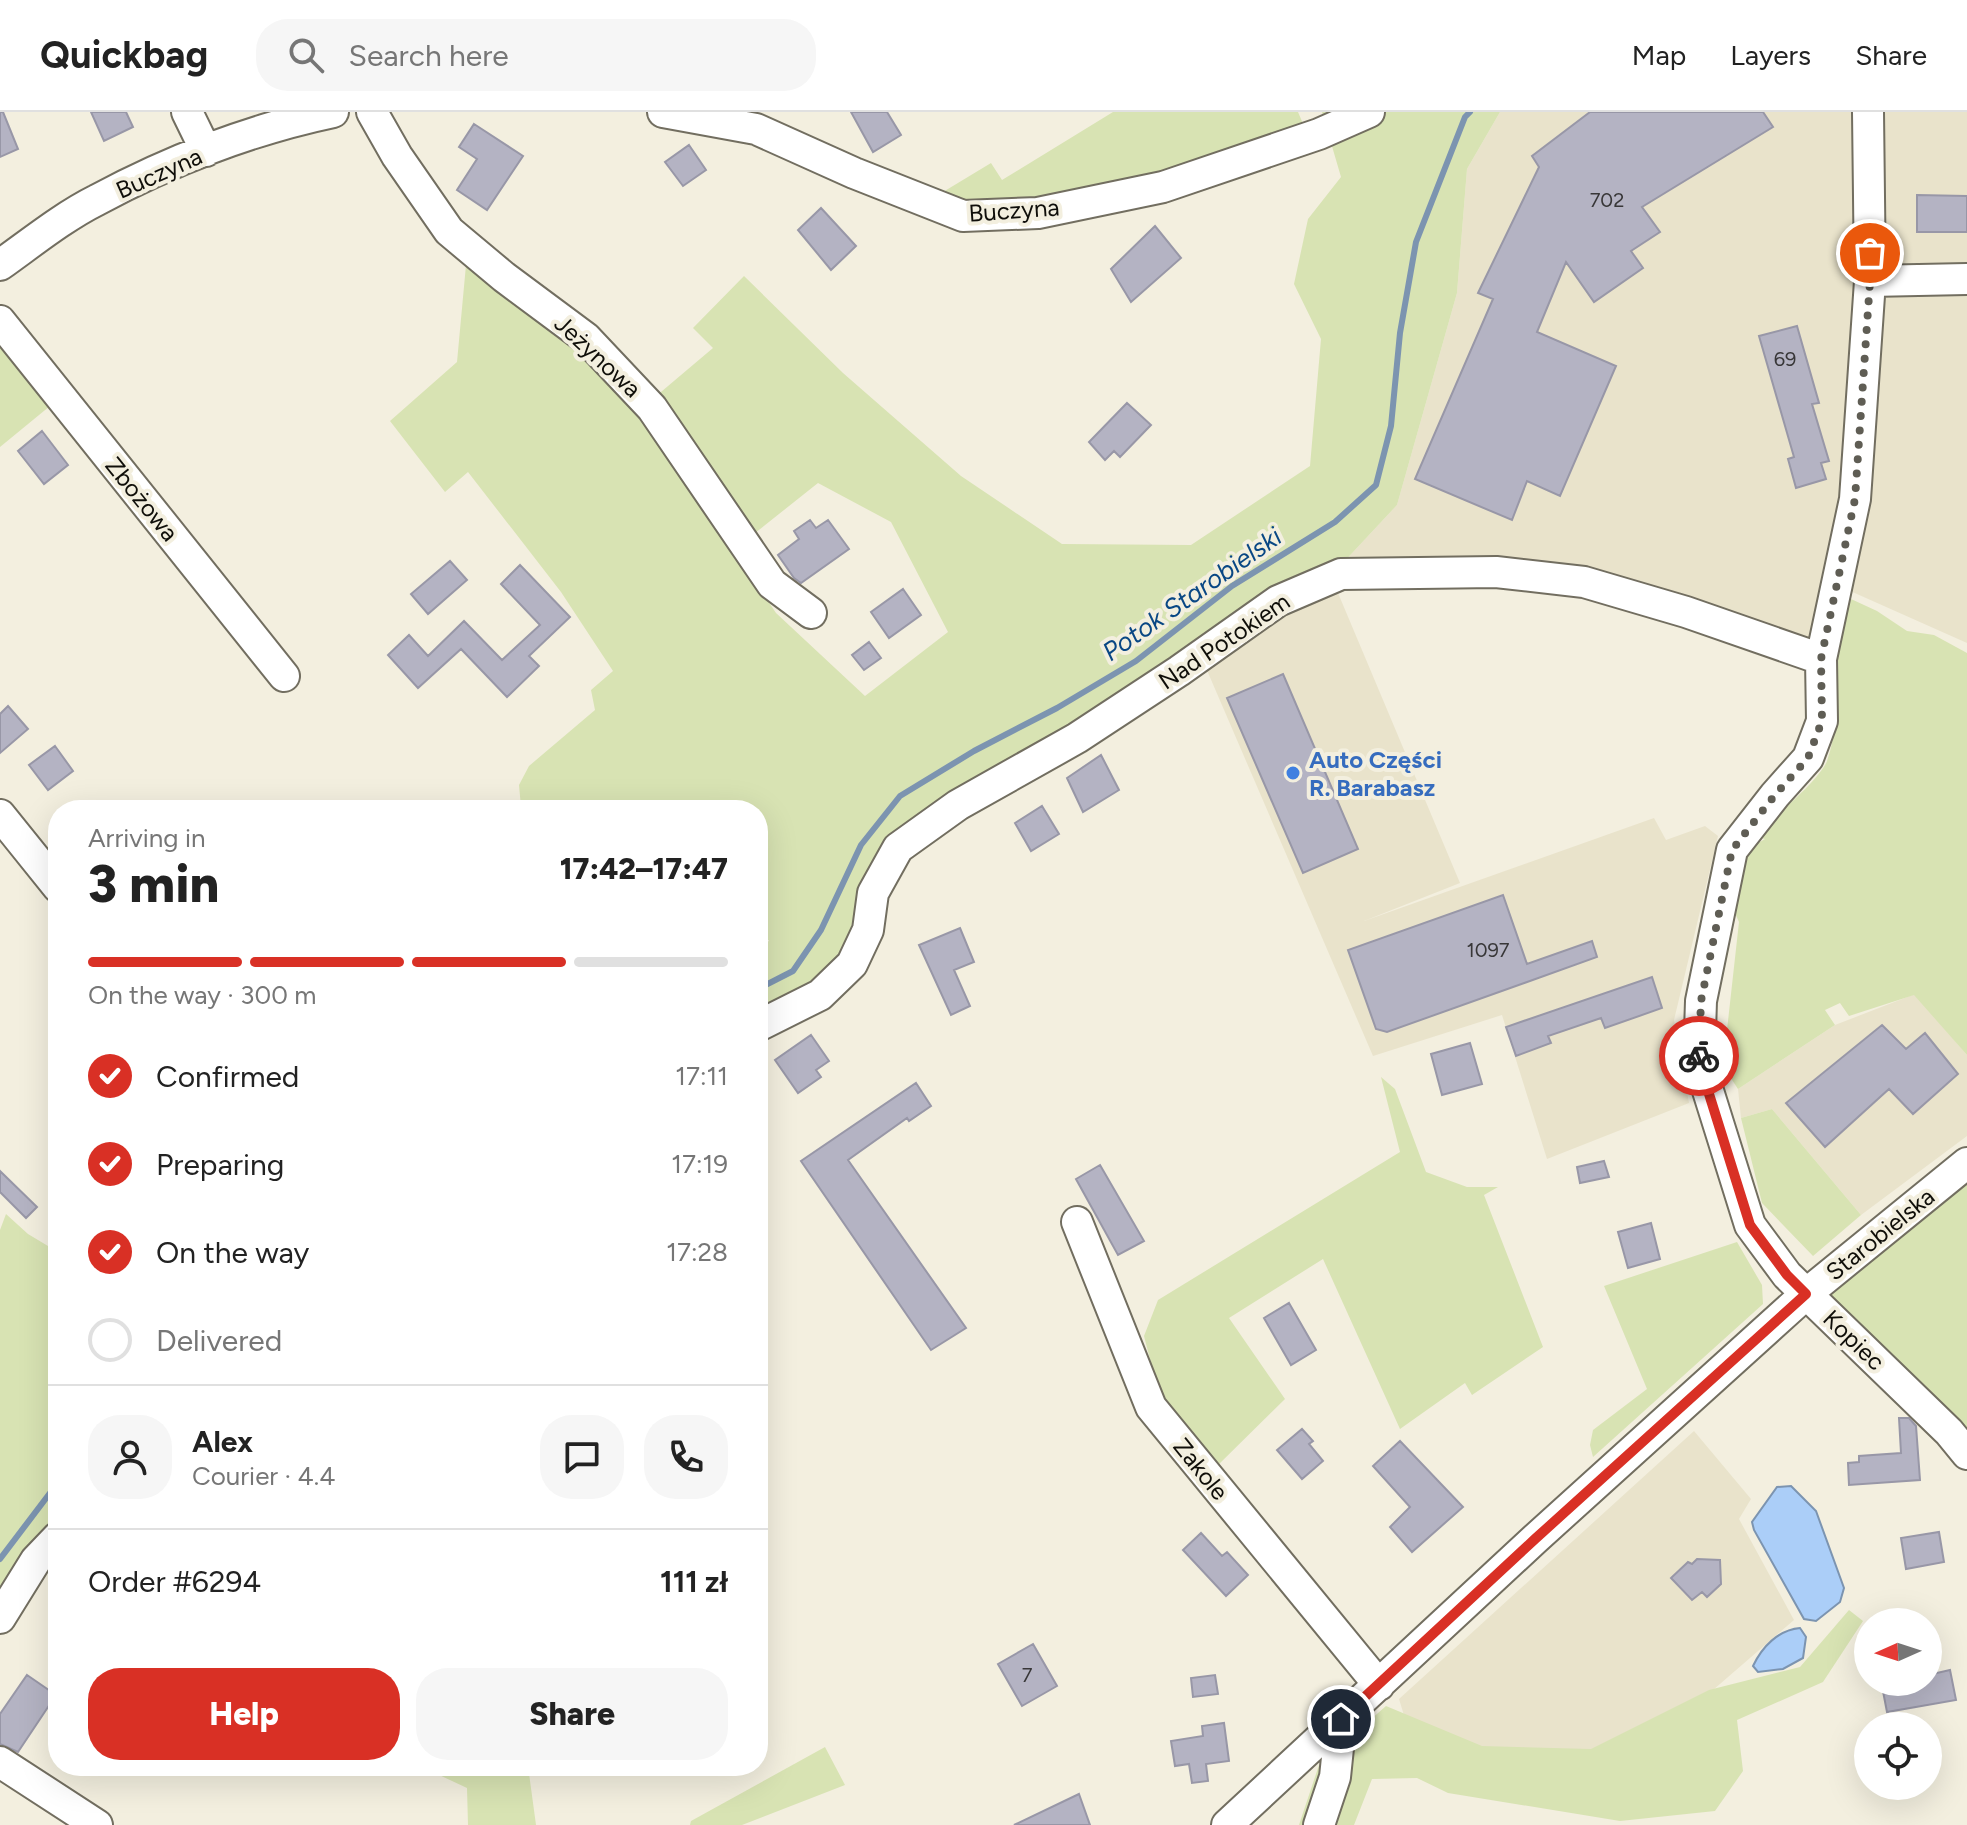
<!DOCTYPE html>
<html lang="en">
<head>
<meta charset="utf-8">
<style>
  :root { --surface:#fff; --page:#f6f6f6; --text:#222; --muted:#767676; --line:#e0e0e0; --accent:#d93025 }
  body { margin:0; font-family:Figtree,sans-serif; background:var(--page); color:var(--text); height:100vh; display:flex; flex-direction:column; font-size:30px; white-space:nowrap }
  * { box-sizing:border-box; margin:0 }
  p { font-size:26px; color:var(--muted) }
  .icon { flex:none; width:44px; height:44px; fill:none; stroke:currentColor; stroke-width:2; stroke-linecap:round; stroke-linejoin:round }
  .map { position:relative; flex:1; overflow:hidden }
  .sheet { position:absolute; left:48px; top:688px; width:720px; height:976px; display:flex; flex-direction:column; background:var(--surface); border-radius:32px; box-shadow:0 8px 32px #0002 }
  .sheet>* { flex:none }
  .needle { width:52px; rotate:267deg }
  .fabs { position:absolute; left:1854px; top:1496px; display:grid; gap:16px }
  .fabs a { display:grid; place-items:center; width:88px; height:88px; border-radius:50%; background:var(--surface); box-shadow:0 8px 32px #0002; font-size:40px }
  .pin { position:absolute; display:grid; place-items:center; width:68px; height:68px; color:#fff; margin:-34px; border:4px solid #fff; border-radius:50%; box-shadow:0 2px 8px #0007 }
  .courier { position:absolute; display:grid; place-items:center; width:80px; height:80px; margin:-40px; border:6px solid #d93025; border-radius:50%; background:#fff; color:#222; box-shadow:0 2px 10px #0007 }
  .headline em { font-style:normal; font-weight:800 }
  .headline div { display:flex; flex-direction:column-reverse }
  .headline { display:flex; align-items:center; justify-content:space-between; height:136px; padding:0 40px }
  h1 { font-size:52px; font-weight:800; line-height:60px }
  .bar { display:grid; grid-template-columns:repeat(4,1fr); gap:12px 8px; align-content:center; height:96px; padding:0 40px }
  .bar i { height:10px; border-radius:6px; background:var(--line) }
  .bar .current { background:var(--accent) }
  .bar p { grid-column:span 4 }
  .line { display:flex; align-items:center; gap:20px; padding:0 40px; border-top:2px solid var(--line) }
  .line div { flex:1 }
  .round { display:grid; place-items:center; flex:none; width:84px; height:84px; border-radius:32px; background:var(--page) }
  ol { padding:0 40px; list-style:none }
  li { display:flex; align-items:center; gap:24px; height:88px }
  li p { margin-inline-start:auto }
  li .icon { padding:8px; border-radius:50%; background:var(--accent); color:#fff; stroke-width:4 }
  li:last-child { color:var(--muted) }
  li i { width:44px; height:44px; border:4px solid var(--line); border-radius:50% }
  .button { display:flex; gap:16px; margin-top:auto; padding:16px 40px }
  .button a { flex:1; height:92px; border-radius:32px; background:var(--accent); color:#fff; font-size:32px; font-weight:800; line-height:92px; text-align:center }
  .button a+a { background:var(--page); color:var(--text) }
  header { display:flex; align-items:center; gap:48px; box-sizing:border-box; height:112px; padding:0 40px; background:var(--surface); border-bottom:2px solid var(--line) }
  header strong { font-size:38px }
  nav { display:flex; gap:44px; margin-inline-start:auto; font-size:28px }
  .search { width:560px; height:72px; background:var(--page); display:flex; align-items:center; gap:20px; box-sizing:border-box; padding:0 28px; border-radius:32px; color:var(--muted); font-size:30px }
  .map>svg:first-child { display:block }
</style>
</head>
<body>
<header>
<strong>Quickbag</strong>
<div class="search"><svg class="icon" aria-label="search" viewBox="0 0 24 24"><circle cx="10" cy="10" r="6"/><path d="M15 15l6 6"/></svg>Search here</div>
<nav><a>Map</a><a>Layers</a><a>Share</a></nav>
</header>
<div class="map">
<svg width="1967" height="1713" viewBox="0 0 1967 1713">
  <rect width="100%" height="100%" fill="#f3efdf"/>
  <path fill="#e9e3cb" d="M1500,0H1855L1854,165L1841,385L1813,530L1583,456L1341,453L1397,393L1457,181L1467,57Z
    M1877,0H1967V531L1848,478L1870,392L1881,151Z
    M1338,481L1460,771L1364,809L1654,706L1666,728L1705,714L1718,724L1674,908L1689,991L1547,1047L1502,903L1373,944L1206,556L1272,505Z
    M1915,882L1967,943V1024L1861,1103L1772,997L1741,1006L1738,977L1835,913Z
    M1694,1319L1751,1387L1739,1407L1794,1508L1698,1591L1599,1640L1473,1638L1407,1613L1399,1587Z"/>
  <path fill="#d8e3b3" d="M1113,0H1298L1304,14L1164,63L1082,79L1003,90H966L943,80L991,51L1002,68Z
    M1322,0H1500L1467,57L1457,181L1397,393L1341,453L1311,458L1271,479L861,775L846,837L815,874L758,902V849L769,828H758V698H524L521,695L519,673L529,654L595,598L591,578L613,559L561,480L468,360L445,380L390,309L457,250L466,153L579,240L659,326L776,501L865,584L948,520L891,410L818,371L750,425L655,285L713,236L693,216L744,164L843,261L961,364L1062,432L1191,433L1310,354L1321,227L1294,172L1308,107L1341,65Z
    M0,231L50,294L0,335Z
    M1851,487L1877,499L1907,519L1934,523L1967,541V943L1914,883L1849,904L1840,891L1825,898L1835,913L1738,977L1723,954L1739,810L1730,790L1738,757L1751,735L1765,727L1755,724C1760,715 1769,710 1777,703C1789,693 1822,663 1827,649C1846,597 1824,543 1851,487Z
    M1381,965L1395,977L1426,1060L1467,1075H1498L1484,1083L1543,1235L1472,1283L1465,1271L1400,1317L1323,1147L1229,1206L1285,1287L1215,1356L1160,1286L1144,1224L1158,1188L1400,1040Z
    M1772,997L1861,1103L1813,1144L1762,1091L1741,1006Z
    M1967,1069V1342L1831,1192V1180Z
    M6,1102L28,1122L58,1140V1408L27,1443L0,1486V1118Z
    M1737,1130L1762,1173L1763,1192L1593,1345L1590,1333L1593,1318L1647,1277L1604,1174Z
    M1849,1498L1863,1509L1823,1570L1737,1608L1743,1659L1715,1699L1620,1709L1448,1681L1417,1666L1372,1667L1354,1713H1299L1319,1653L1386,1594L1482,1634L1591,1637L1709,1578L1800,1555Z
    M825,1635L845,1673L742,1713H690L691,1709Z
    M420,1654H528L536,1713H468L467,1676Z"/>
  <path fill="#abcef8" stroke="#7c94b0" stroke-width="2" d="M1791,1374L1816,1399L1844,1476L1840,1490L1816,1509L1804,1507L1754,1418L1752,1410L1777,1375Z
    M1800,1516L1806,1525L1803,1546L1783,1557L1758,1560L1753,1554C1762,1535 1778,1518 1800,1516Z"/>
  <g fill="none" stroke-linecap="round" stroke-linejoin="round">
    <path stroke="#7c94b0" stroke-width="6" d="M758,877L793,859L821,818L861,733L900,684L974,639L1057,596L1136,549L1232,474L1335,410L1376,373L1391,314L1400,221L1416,130L1465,5L1470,0
      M0,1447L50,1381L58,1377"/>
  </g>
  <path fill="#b4b3c3" stroke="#9897a7" stroke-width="2" d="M0,0H3L18,37L0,45Z
    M91,0H126L133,15L104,29Z
    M851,0H887L901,23L873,40Z
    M1590,0H1763L1773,15L1642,95L1660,120L1631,139L1643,156L1594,190L1566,150L1537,220L1616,254L1560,384L1527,369L1512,408L1415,367L1493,187L1478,181L1539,55L1532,44Z
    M474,12L523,44L487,98L457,78L477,47L459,35Z
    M689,33L706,58L683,74L665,50Z
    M1917,83L1967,84V120H1917Z
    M821,96L856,134L831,158L798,118Z
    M1155,114L1181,146L1131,190L1111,157Z
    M1797,214L1819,291L1812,292L1829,349L1821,351L1826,367L1796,376L1788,347L1794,345L1759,224Z
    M1127,291L1151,313L1120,345L1114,339L1105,348L1089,330Z
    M42,319L68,353L44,372L18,339Z
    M810,408L816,416L828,408L849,437L801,471L794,466L778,443L799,427L794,419Z
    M450,449L467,468L428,502L411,482Z
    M520,453L570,505L529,544L539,554L507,585L461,537L418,576L388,543L409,523L428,544L464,509L502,548L540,513L501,472Z
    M903,477L921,503L889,526L871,500Z
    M869,530L881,546L864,558L852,543Z
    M1283,562L1358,737L1303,761L1227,586Z
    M8,594L28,617L0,641V602Z
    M55,634L73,659L48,678L29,653Z
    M1101,643L1119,678L1083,700L1067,666Z
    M1042,694L1059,722L1031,739L1015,711Z
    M1503,783L1527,852L1592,829L1597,845L1387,920L1376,917L1348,838Z
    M960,816L974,850L954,858L970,894L951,903L919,833Z
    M1652,865L1662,896L1605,916L1601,906L1548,924L1551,931L1516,944L1506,915Z
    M1882,913L1906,937L1925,921L1958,962L1913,1002L1889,977L1825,1035L1786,991Z
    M811,923L829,949L816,958L821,965L798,981L775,948Z
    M1470,931L1482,972L1442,983L1431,942Z
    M916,971L931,994L909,1009L907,1006L848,1048L966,1216L931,1238L801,1049Z
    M1604,1049L1609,1065L1580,1071L1577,1055Z
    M1100,1053L1144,1129L1118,1143L1076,1067Z
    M0,1059L37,1095L26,1106L0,1080Z
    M1651,1111L1660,1147L1628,1156L1618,1120Z
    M1289,1191L1316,1238L1291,1253L1264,1206Z
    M1899,1306H1909L1916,1314L1920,1368L1849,1373L1848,1351L1859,1350V1344L1901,1341Z
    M1302,1317L1313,1329L1309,1332L1323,1349L1302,1367L1277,1338Z
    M1400,1329L1463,1395L1412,1440L1390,1415L1410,1395L1373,1354Z
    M1939,1420L1944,1450L1906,1457L1901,1426Z
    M1201,1421L1222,1444L1227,1440L1248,1463L1226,1484L1183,1438Z
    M1697,1447L1720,1448L1721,1472L1707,1485L1702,1480L1692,1488L1671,1466L1688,1450L1692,1452Z
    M1033,1532L1057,1574L1022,1594L998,1552Z
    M1950,1558L1956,1588L1887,1600L1882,1574L1892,1570H1928V1563Z
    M27,1563L56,1583L18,1640L0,1632V1602Z
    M1215,1563L1218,1582L1193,1585L1191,1566Z
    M1224,1611L1229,1649L1206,1652L1208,1669L1192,1671L1189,1652L1175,1654L1171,1629L1203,1624L1202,1614Z
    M1079,1682L1090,1713H1014Z"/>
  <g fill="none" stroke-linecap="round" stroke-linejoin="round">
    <g stroke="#726e60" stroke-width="34">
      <path id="minor" d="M187,0L206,39
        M372,0L397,44L449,119L504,165L586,226L652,296L772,472L811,501
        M663,0L756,17L854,61L963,104L1038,101L1163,75L1319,22L1369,0
        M1868,0L1870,169L1855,387L1821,547L1822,609L1808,646L1775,683L1732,738L1701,889L1699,950L1750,1113L1787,1163L1949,1320L1967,1342
        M0,153C31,131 63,105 97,88C169,49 252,17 333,0
        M1870,169L1967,167
        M0,209L284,564
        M0,703L58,775
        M758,914L820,883L852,852L868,818L873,781L898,736L958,693L1077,626L1179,559L1278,489L1341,462L1496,460L1584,470L1686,500L1821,547
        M1077,1110L1151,1295L1379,1573
        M0,1506L36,1448L58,1425
        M0,1650L97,1713
        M1227,1713L1535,1427L1806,1182L1967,1051
        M1319,1713L1335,1665L1341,1607"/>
    </g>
    <use href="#minor" stroke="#fff" stroke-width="30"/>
  </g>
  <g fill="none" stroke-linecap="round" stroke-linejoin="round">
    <path stroke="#5f5d54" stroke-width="8" stroke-dasharray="0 14.4" d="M1699,944L1701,889L1732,738L1775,683L1808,646L1822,609L1821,547L1855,387L1870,169V141"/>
    <path stroke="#d93025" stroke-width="10" d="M1341,1607L1535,1427L1806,1182L1787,1163L1750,1113L1699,950V944"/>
  </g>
  <circle fill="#3f7fe0" stroke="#f3efdf" stroke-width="3" cx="1293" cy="661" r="8"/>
  <g text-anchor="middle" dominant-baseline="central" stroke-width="8" stroke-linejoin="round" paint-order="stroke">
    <g font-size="20" fill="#383738">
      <text x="1607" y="88">702</text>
      <text x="1785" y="247">69</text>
      <text x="1488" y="838">1097</text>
      <text x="1027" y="1563">7</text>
    </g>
    <g font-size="24" fill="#0f0e09" stroke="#f3efdf">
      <text transform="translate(159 61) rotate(-24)">Buczyna</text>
      <text transform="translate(1014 98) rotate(-4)">Buczyna</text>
      <text transform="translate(598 244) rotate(43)">Jeżynowa</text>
      <text transform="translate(142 387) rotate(51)">Zbożowa</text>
      <text transform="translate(1224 529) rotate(-34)">Nad Potokiem</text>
      <text transform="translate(1880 1122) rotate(-39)">Starobielska</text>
      <text transform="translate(1854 1228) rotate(44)">Kopiec</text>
      <text transform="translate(1201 1357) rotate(51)">Zakole</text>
    </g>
    <g font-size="24" font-weight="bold" fill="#366cbe" stroke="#f3efdf" text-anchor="start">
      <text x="1309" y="647">Auto Części<tspan x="1309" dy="28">R. Barabasz</tspan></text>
    </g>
    <g font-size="26" font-style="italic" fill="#094784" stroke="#f3efdf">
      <text transform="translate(1192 482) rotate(-35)">Potok Starobielski</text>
    </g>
  </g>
</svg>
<div class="fabs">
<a><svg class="needle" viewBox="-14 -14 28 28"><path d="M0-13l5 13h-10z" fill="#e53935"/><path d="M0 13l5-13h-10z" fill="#767676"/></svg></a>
<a><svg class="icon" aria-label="locate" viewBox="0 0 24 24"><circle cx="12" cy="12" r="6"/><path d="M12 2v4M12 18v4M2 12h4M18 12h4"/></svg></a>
</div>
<div class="pin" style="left:1870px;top:141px;background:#ea580c"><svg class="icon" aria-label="bag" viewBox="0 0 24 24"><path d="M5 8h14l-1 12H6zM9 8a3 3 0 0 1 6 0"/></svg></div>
<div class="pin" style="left:1341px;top:1607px;background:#1f2937"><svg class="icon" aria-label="home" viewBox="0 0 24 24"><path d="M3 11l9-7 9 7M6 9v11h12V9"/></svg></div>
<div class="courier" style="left:1699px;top:944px"><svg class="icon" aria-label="bike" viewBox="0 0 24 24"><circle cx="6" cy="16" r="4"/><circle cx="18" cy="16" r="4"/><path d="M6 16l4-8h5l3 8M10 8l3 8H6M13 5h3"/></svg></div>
<section class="sheet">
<div class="headline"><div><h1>3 min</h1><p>Arriving in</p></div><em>17:42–17:47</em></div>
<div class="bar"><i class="current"></i><i class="current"></i><i class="current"></i><i></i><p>On the way · 300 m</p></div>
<ol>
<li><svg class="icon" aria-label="check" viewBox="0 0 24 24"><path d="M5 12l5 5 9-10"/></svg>Confirmed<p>17:11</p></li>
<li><svg class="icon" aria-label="check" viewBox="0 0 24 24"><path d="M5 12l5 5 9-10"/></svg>Preparing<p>17:19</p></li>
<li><svg class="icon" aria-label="check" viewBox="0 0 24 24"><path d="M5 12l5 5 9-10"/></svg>On the way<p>17:28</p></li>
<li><i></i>Delivered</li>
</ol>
<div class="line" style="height:144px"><a class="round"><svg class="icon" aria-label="person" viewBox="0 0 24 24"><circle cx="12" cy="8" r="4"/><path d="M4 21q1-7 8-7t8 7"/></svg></a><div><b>Alex</b><p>Courier · 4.4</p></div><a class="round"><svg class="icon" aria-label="chat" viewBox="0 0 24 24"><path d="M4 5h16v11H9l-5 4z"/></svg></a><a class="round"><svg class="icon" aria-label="phone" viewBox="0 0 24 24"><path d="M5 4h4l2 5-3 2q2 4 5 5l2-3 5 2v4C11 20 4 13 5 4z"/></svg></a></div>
<div class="line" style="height:104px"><div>Order #6294</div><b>111 zł</b></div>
<div class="button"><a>Help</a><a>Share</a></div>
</section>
</div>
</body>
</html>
